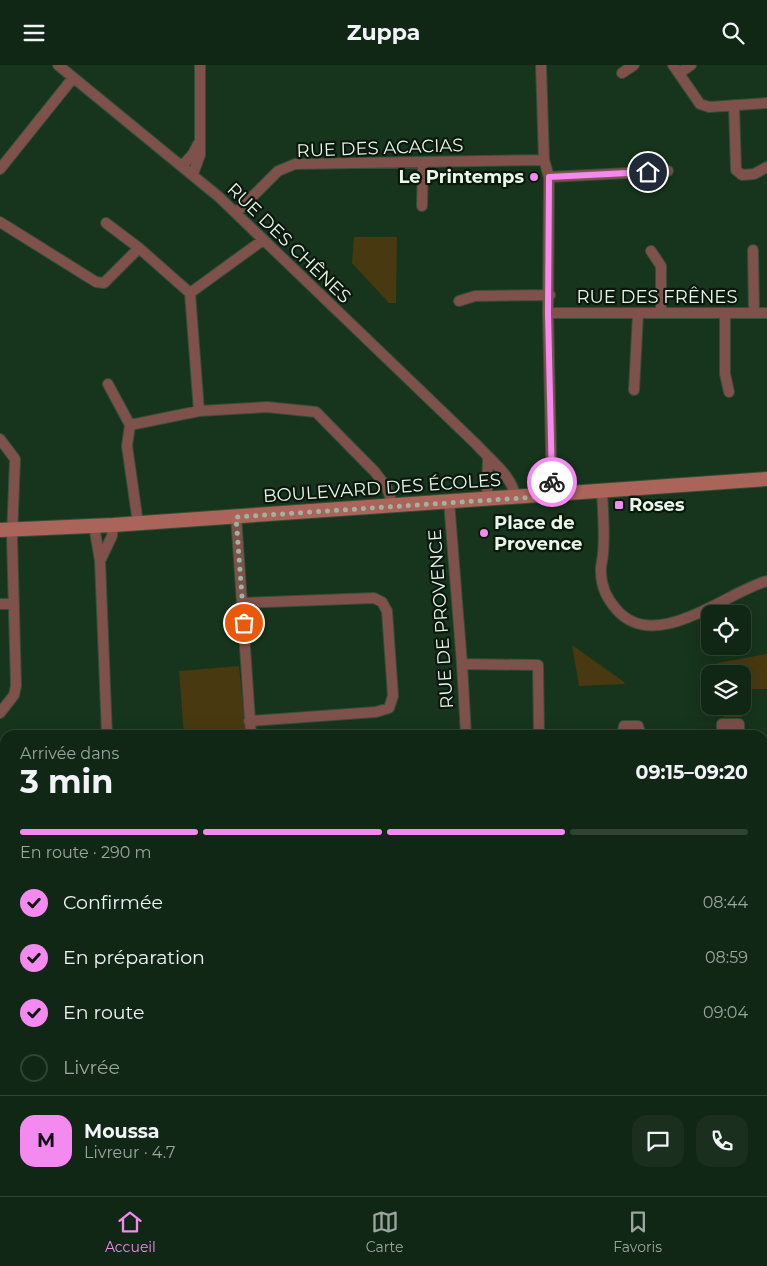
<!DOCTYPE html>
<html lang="fr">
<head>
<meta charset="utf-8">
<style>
  :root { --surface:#112715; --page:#1a2f1e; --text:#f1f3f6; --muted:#9ca5a0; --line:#304434; --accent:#f489f0 }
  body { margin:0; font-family:Montserrat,sans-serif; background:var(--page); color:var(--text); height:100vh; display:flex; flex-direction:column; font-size:19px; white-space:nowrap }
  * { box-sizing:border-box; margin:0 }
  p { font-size:16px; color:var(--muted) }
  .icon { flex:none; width:28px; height:28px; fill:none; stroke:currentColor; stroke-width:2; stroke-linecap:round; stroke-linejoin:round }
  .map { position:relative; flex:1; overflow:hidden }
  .side { position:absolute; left:0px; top:665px; width:768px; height:466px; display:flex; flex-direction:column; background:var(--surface); border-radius:15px 15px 0 0; box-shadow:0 5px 20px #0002,0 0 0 1px var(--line) }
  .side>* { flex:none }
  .buttons { position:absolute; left:701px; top:540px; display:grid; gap:10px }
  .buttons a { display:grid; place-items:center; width:50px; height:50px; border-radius:10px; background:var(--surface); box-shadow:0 5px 20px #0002,0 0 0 1px var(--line); font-size:25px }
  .pin { position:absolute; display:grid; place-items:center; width:42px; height:42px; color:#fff; margin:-21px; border:2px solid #fff; border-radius:50%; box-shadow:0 1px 5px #0007 }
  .courier { position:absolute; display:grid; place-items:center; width:50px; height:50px; margin:-25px; border:4px solid #f489f0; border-radius:50%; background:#fff; color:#222; box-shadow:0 1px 6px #0007 }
  .head em { font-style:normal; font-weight:700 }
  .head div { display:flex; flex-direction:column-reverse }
  .head { display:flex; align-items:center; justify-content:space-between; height:85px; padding:0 20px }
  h1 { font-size:32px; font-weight:700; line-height:38px }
  .bar { display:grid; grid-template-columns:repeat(4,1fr); gap:8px 5px; align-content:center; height:60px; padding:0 20px }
  .bar i { height:6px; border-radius:4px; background:var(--line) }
  .bar .current { background:var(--accent) }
  .bar p { grid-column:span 4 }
  .line { display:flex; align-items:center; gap:12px; padding:0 20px; border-top:1px solid var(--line) }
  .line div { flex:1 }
  .round { display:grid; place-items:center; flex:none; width:52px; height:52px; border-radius:15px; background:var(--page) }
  ol { padding:0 20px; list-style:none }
  li { display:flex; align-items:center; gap:15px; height:55px }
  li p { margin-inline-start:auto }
  li .icon { padding:5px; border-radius:50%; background:var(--accent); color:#111; stroke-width:4 }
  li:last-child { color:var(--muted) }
  li i { width:28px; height:28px; border:2px solid var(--line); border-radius:50% }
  header { display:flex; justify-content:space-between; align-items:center; height:65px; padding:0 20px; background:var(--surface); font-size:22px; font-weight:700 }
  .tab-bar { display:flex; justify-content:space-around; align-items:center; height:70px; border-top:1px solid var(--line); background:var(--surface); font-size:14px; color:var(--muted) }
  .tab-bar a { display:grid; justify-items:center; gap:2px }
  .tab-bar .current { color:var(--accent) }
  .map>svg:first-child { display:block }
</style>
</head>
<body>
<header><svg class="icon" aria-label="menu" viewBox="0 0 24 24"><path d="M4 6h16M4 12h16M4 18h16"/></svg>Zuppa<svg class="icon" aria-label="search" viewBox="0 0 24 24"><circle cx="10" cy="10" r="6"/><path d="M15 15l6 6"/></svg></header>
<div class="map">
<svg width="767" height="1131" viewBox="0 0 767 1131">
  <rect width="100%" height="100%" fill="#17341c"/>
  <path fill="#493911" d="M354,172H397L396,238H389L352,198Z
    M572,580L624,617L625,619L579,621Z
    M767,589V624H743L742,609H722L717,598Z
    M239,601L246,670H184L179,606Z
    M723,641H742V652H724Z"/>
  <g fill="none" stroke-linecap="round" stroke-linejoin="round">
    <g stroke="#344f39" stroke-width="12">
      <path id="street" d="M58,0L219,132L477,380C490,395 514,412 515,433
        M541,0L544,95L549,112L548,248L552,431
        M673,0L700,39L709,42L767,38
        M622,8L634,0
        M679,8L691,0
        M734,40L736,105L742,110L754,109L767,102
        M182,101L193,89L198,79
        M0,104L73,13
        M193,109L200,90V0
        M549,112L668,106
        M422,141L423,98
        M236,148L278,106L295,99L544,95
        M0,157L96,217L104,218L139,183
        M106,158L139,183L190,228L263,175
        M753,185L754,248
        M651,186L661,201V248
        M190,228L199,346
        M459,236L475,231L550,230
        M548,248H767
        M725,248V309L729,327
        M108,319L130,360
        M634,325L638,249
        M0,374L15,394L12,472L16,621L14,630L0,648
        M602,427C603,447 605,469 603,488C603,495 600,501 601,507C601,522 607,534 617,545C656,589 726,527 767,516
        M487,435L488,392
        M449,436L462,599L466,670
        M236,451L251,670
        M138,458L127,381L130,360L199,346L267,342L316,347L375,407L387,423L393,441
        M94,461L100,496L107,670
        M100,496L112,471L113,460
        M243,538L374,533L382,537L387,546L393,631L389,643L376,647L249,656
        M0,539H14
        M462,599L538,600L539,670
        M622,670L624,661H638L641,670
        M722,670V659H739V670
        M762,724H767
        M762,829H767
        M762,898L767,899
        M0,1043L5,1052
        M762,1081H767
        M185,1126L186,1131
        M205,1126L210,1131
        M499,1131L500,1126
        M575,1131L578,1126"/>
    </g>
    <g stroke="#344f39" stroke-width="16">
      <path id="secondary" d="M0,465L113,460L767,414"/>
    </g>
    <use href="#street" stroke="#7e514b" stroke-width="10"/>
    <use href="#secondary" stroke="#ab645a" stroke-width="14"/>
  </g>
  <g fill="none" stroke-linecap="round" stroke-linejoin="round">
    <path stroke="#9eb3a1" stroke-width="5" stroke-dasharray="0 9" d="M244,558L236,452L552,431V417"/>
    <path stroke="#f489f0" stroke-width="6" d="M552,417L548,248L549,112L648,107"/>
  </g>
  <g fill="#f489f0" stroke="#0c180e" stroke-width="2">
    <circle cx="534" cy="112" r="5"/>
    <rect x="614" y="435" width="10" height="10" rx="2.5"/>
    <circle cx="484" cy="468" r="5"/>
  </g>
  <g text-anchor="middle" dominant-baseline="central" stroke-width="4.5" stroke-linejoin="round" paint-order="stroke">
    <g font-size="18" fill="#e7f8e8" stroke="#0c180e">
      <text transform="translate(380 83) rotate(-2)">RUE DES ACACIAS</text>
      <text transform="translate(289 178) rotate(44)">RUE DES CHÊNES</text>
      <text x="657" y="232">RUE DES FRÊNES</text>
      <text transform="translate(382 423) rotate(-4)">BOULEVARD DES ÉCOLES</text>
      <text transform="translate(441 554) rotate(-94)">RUE DE PROVENCE</text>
    </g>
    <g font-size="18" font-weight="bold" fill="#e7f8e8" stroke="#0c180e" text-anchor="start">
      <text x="524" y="112" text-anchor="end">Le Printemps</text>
      <text x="629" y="440">Roses</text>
      <text x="494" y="458">Place de<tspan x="494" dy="21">Provence</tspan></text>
    </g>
  </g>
</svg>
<div class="buttons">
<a><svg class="icon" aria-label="locate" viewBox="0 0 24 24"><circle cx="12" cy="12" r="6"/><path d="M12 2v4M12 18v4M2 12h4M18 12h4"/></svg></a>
<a><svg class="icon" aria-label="layers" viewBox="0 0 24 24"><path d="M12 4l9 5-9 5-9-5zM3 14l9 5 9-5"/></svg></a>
</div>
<div class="pin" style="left:244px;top:558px;background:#ea580c"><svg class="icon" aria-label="bag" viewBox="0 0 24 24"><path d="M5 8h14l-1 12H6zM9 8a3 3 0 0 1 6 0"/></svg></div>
<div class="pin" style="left:648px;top:107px;background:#1f2937"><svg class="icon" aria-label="home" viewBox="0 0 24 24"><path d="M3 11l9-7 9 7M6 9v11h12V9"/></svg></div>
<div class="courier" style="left:552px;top:417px"><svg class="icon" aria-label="bike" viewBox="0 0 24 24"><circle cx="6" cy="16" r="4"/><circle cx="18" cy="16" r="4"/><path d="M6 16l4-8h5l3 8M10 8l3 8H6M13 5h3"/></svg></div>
<section class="side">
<div class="head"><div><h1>3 min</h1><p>Arrivée dans</p></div><em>09:15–09:20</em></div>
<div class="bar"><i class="current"></i><i class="current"></i><i class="current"></i><i></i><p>En route · 290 m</p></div>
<ol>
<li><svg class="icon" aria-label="check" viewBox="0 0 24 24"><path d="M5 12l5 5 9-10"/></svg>Confirmée<p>08:44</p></li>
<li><svg class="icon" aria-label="check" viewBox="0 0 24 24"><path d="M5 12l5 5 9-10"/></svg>En préparation<p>08:59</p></li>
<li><svg class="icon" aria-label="check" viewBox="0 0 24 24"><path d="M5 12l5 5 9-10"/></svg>En route<p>09:04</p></li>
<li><i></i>Livrée</li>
</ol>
<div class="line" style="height:90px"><b class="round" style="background:var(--accent);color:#111">M</b><div><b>Moussa</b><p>Livreur · 4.7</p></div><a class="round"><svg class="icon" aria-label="chat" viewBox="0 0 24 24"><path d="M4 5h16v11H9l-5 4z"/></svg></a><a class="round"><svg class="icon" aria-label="phone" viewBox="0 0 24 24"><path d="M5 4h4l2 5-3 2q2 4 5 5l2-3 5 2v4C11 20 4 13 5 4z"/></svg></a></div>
</section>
</div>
<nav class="tab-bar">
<a class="current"><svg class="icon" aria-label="home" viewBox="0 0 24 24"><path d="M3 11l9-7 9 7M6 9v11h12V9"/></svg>Accueil</a>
<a><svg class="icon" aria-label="map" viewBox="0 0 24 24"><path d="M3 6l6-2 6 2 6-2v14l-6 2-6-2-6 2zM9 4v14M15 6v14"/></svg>Carte</a>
<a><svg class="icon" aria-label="saved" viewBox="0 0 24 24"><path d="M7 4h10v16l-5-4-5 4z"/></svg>Favoris</a>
</nav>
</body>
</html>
